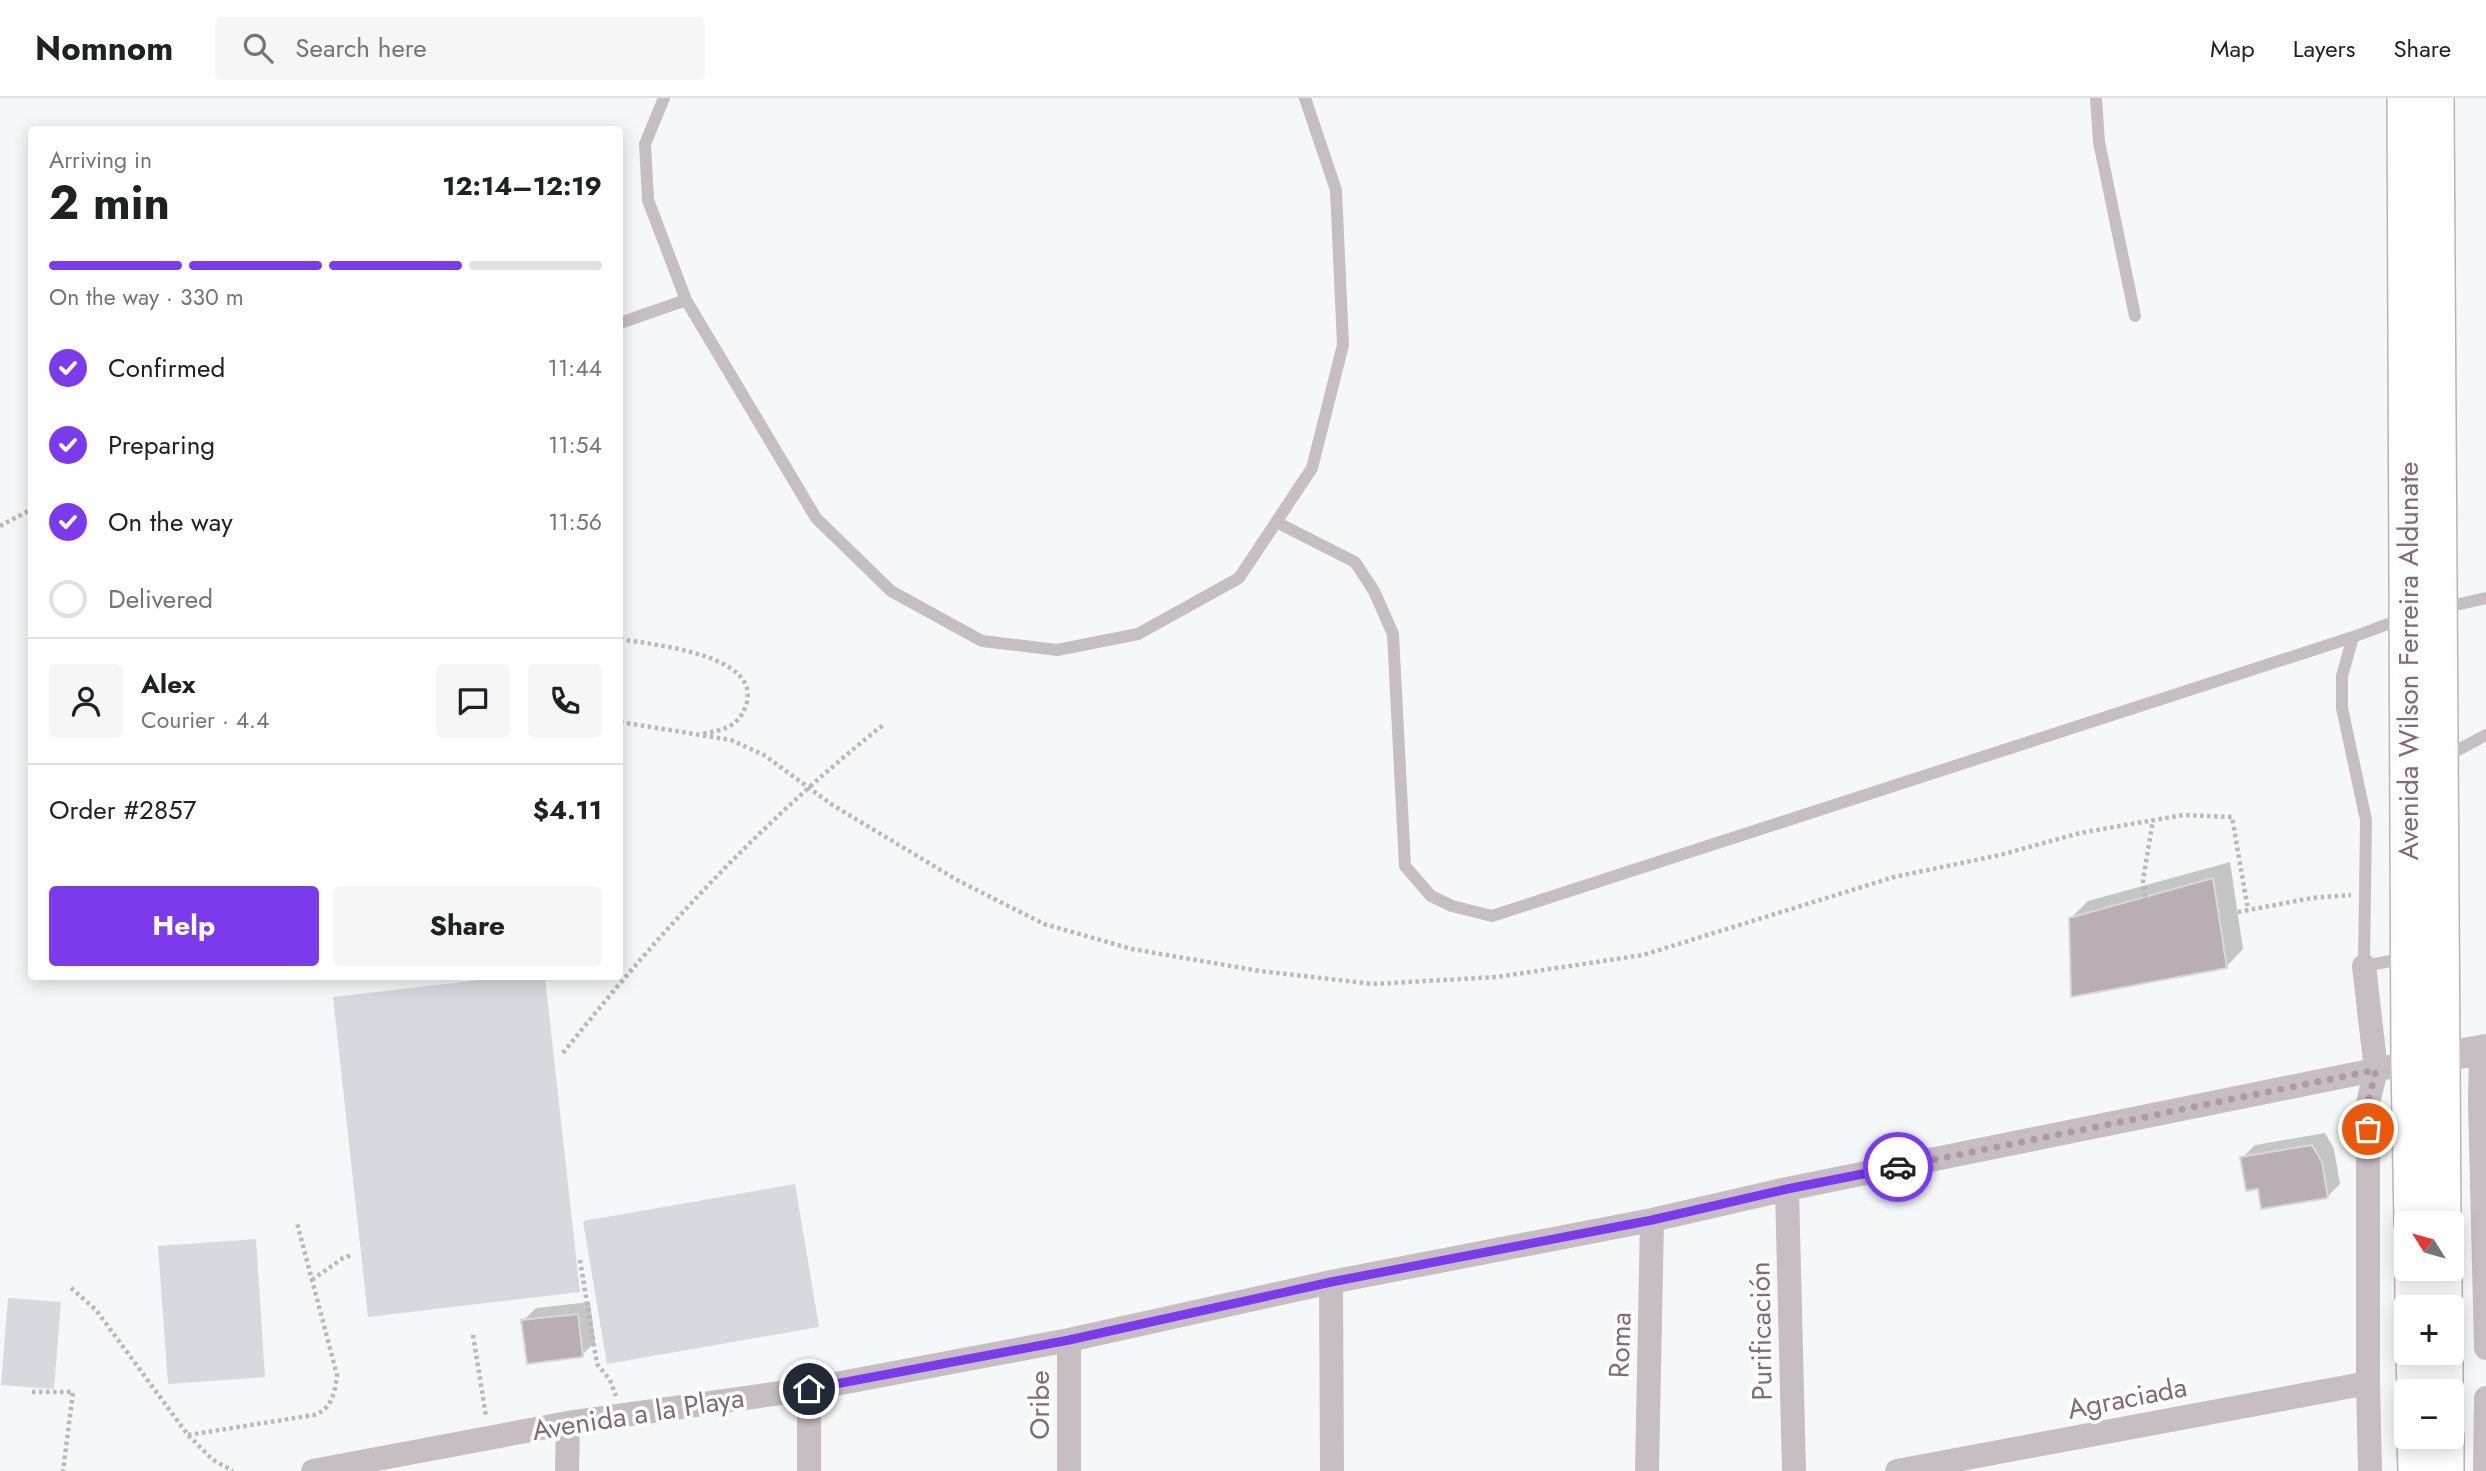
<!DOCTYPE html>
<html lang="en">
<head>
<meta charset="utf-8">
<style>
  :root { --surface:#fff; --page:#f6f6f6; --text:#202124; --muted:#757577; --line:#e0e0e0; --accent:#7c3aed }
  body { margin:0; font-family:Jost,sans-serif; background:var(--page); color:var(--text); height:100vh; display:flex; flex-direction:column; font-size:26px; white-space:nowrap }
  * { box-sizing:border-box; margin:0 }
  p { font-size:23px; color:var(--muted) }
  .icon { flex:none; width:38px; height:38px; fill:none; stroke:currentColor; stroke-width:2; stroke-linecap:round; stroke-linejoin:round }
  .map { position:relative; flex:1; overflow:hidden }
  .side { position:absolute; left:28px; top:28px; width:595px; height:854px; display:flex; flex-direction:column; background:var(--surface); border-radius:7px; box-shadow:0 4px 18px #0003 }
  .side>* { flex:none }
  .needle { width:46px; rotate:307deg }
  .fabs { position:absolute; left:2394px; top:1113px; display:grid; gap:14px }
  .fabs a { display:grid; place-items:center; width:70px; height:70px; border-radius:7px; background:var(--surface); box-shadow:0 4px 18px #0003; font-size:35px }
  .pin { position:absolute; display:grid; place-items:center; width:60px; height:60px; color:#fff; margin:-30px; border:4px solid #fff; border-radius:50%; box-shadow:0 2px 7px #0007 }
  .courier { position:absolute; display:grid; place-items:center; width:70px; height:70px; margin:-35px; border:5px solid #7c3aed; border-radius:50%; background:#fff; color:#222; box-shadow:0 2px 9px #0007 }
  .headline em { font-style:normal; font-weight:700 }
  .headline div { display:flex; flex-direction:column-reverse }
  .headline { display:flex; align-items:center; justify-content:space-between; height:119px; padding:0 21px }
  h1 { font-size:46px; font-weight:700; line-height:52px }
  .bar { display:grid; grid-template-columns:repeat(4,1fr); gap:10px 7px; align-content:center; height:84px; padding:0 21px }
  .bar i { height:9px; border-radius:5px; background:var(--line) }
  .bar .on { background:var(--accent) }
  .bar p { grid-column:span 4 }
  .line { display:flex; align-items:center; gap:18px; padding:0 21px; border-top:2px solid var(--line) }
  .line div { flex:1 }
  .round { display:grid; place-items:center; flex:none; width:74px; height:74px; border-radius:7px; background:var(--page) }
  ol { padding:0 21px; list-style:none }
  li { display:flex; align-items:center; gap:21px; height:77px }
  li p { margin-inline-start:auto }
  li .icon { padding:7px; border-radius:50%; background:var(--accent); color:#fff; stroke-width:4 }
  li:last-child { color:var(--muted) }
  li i { width:38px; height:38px; border:4px solid var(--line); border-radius:50% }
  .action { display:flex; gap:14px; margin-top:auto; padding:14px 21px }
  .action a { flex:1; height:80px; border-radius:7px; background:var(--accent); color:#fff; font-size:28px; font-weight:700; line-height:80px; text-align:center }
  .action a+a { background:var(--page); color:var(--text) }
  header { display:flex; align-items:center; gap:42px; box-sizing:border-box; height:98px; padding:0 35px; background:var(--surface); border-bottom:2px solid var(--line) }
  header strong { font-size:33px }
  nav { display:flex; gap:38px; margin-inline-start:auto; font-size:24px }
  .search { width:490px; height:63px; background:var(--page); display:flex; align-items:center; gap:18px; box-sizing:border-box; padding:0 24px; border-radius:7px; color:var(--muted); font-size:26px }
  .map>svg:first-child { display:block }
</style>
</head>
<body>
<header>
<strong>Nomnom</strong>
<div class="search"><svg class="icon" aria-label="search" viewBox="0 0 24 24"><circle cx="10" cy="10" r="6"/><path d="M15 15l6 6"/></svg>Search here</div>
<nav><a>Map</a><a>Layers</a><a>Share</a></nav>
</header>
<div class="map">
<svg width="2486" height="1373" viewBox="0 0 2486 1373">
  <rect width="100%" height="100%" fill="#f5f8f8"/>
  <path fill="#d6dadf" d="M515,878L545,879L580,1194L368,1219L333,899Z
    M795,1086L819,1229L607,1266L583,1123Z
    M256,1141L265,1279L168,1286L158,1148Z
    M8,1200L61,1204L54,1291L1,1287Z"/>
  <path fill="#0003" d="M2230,764L2243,851L2226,869L2071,820L2088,803Z
    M2325,1035L2334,1051L2340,1086L2327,1099L2259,1089L2242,1060L2255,1047Z
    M590,1204L595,1244L582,1257L523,1223L536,1210Z"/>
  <path fill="#b9adb6" stroke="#d7d9d9" stroke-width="2" d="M2213,780L2227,870L2071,899L2069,820Z
    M2312,1047L2322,1064L2328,1100L2261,1111L2258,1091L2246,1093L2240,1059Z
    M578,1216L583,1259L527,1266L521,1222Z"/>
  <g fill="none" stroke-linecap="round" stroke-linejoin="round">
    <g stroke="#bbb1b8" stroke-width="38">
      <path id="secondary" d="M2405,0L2409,965L2412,1125
        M2436,0L2443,1125
        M2413,1171V1209
        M2444,1171V1209
        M2414,1255L2415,1293
        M2445,1255V1293
        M2415,1339L2416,1373
        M2446,1339V1373"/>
    </g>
    <path stroke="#bdb7bb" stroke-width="4.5" stroke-dasharray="3.5 3.5" stroke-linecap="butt" d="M0,428L32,411
      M620,541C652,547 767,556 745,610C737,630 721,632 702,636
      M620,624L731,642L764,657L831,706L957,782L1044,826L1132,851L1260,873L1373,886L1497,879L1643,857L1894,779L2000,757L2080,735L2183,717L2232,719L2248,812
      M2145,799L2143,782L2153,722
      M2238,814L2312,800L2351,797
      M563,955C660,833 761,724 883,627
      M580,1162L597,1266L610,1282L616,1298
      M312,1182L343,1160L352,1157
      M71,1190L96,1212L188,1337L213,1362L233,1373
      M473,1237L486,1318
      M32,1294H73L63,1373
      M188,1337L314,1317C332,1311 335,1294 337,1277L297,1125"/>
    <path stroke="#c7bec4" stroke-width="12" d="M664,0L645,46L648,102L686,202L816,420L891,493L982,543L1057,552L1138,536L1239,480L1312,370L1343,247L1336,92L1305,0
      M2096,0L2099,44L2135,218
      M620,225L686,202
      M1276,424L1355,464L1374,493L1393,536L1405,768L1431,798L1452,808L1492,818L2353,539L2404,520
      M2442,510L2486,500
      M2353,539L2342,578V610L2366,722L2364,868L2407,860
      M2443,660L2486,637"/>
    <path stroke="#c7bec4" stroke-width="24" d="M2364,868L2376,972L2368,1005V1285L2370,1373
      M2481,952L2480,1003L2486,1250
      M1787,1091L1794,1373
      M1331,1184L1332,1373
      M1069,1242V1373
      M809,1291V1373
      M313,1373L568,1325L809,1291L1069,1242L1331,1184L1652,1122L1787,1091L2409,965
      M567,1373L568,1325
      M1647,1373L1652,1122
      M1897,1373L2368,1285
      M2485,1373L2486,1300"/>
    <path stroke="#c7bec4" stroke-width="30" d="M2421,963L2486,951"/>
    <use href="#secondary" stroke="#fff" stroke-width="35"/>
  </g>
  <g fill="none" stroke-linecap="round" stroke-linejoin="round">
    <path stroke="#ac9aa7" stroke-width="7" stroke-dasharray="0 12.6" d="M1898,1069L2376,972L2368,1005V1031"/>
    <path stroke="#7c3aed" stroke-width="9" d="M809,1291L1069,1242L1331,1184L1652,1122L1787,1091L1898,1069"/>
  </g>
  <g text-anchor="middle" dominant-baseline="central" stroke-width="7" stroke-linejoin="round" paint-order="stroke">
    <g font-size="28" fill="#85687b" stroke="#fff">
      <text transform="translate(2408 563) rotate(-90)">Avenida Wilson Ferreira Aldunate</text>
      <text transform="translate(1761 1233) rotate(-91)">Purificación</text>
      <text transform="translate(1620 1247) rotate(-88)">Roma</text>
      <text transform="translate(2127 1300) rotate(-11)">Agraciada</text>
      <text transform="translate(1039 1307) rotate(-90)">Oribe</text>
      <text transform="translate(638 1316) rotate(-9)">Avenida a la Playa</text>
    </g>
  </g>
</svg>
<div class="fabs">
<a><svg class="needle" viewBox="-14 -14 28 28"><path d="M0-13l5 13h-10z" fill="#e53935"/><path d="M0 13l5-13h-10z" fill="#757577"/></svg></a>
<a>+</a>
<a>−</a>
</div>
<div class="pin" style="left:2368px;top:1031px;background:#ea580c"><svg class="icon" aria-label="bag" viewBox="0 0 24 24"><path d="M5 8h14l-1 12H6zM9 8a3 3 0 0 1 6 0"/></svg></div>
<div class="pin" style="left:809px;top:1291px;background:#1f2937"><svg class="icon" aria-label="home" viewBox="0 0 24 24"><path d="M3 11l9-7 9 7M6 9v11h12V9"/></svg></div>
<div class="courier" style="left:1898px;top:1069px"><svg class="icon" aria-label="car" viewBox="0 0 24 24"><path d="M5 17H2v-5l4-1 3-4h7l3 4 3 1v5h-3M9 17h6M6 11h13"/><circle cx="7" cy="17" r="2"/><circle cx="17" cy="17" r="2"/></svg></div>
<section class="side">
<div class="headline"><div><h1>2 min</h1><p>Arriving in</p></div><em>12:14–12:19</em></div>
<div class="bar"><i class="on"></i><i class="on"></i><i class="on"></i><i></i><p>On the way · 330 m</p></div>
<ol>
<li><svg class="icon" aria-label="check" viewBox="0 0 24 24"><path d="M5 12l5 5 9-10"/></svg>Confirmed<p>11:44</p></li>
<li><svg class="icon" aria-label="check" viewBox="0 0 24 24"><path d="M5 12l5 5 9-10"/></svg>Preparing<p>11:54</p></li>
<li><svg class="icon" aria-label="check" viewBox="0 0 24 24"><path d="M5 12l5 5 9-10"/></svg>On the way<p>11:56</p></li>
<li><i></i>Delivered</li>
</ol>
<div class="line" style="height:126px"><a class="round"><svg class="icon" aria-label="person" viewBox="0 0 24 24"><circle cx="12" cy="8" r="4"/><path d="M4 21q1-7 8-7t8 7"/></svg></a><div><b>Alex</b><p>Courier · 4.4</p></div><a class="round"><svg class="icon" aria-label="chat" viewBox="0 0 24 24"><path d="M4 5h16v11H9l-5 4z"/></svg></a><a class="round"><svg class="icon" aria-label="phone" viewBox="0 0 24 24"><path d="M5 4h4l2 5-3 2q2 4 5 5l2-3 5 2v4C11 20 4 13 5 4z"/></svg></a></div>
<div class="line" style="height:91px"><div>Order #2857</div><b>$4.11</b></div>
<div class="action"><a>Help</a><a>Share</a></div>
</section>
</div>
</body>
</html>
